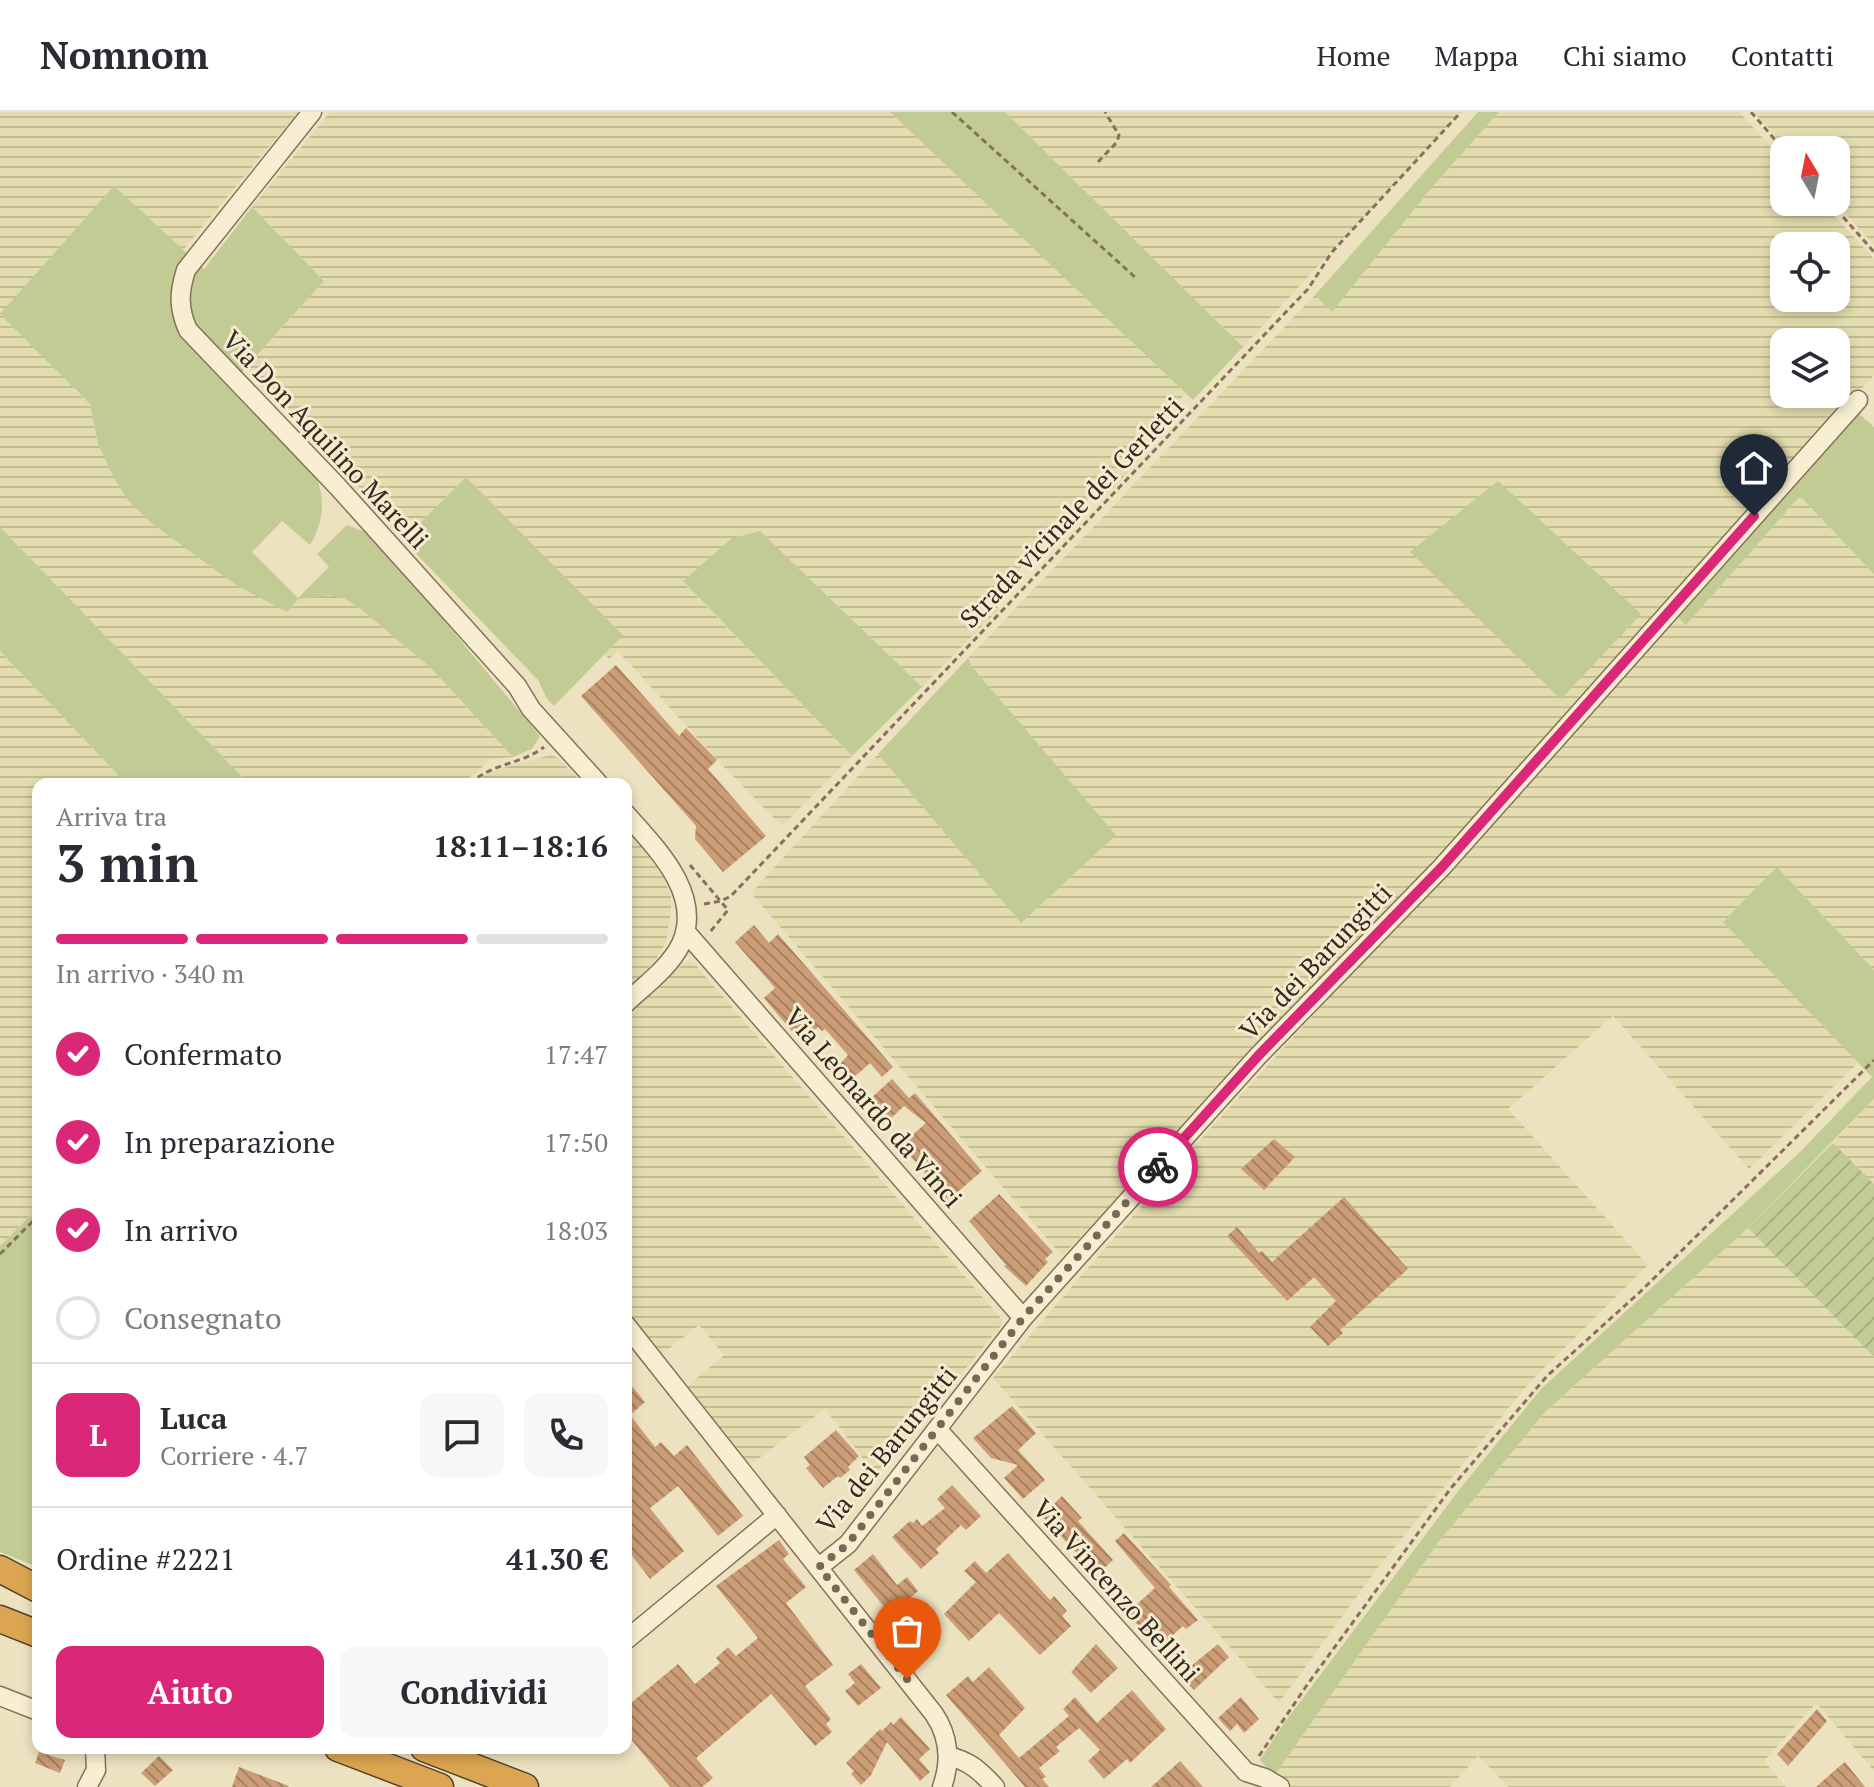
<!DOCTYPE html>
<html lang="it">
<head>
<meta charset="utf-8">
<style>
  :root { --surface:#fff; --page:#f7f7f7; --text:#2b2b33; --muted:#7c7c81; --line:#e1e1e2; --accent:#db2777 }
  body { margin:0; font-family:"PT Serif",serif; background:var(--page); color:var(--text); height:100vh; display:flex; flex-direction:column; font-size:30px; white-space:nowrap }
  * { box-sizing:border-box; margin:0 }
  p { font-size:26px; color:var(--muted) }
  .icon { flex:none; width:44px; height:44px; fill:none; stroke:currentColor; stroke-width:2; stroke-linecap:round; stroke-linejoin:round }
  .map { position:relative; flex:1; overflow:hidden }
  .sheet { position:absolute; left:32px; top:666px; width:600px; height:976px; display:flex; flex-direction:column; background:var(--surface); border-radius:16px; box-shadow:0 4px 12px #0003 }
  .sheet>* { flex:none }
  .needle { width:52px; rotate:350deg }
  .buttons { position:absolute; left:1770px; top:24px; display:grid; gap:16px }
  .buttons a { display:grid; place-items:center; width:80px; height:80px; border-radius:16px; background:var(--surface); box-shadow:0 4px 12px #0003; font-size:40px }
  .pin { position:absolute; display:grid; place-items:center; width:68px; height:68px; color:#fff; margin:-82px -34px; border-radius:50% 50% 50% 0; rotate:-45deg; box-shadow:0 0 8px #0007 }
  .pin .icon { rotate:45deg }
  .courier { position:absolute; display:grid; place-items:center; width:80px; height:80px; margin:-40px; border:6px solid #db2777; border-radius:50%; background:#fff; color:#222; box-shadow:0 2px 10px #0007 }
  .overview em { font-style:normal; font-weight:800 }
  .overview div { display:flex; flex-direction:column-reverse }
  .overview { display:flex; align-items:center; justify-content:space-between; height:136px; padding:0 24px }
  h1 { font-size:52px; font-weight:800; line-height:60px }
  .bar { display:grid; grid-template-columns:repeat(4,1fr); gap:12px 8px; align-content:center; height:96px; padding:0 24px }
  .bar i { height:10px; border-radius:6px; background:var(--line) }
  .bar .selected { background:var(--accent) }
  .bar p { grid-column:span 4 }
  .line { display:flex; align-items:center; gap:20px; padding:0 24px; border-top:2px solid var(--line) }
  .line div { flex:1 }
  .round { display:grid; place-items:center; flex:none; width:84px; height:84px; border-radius:16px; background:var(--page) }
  ol { padding:0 24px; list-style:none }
  li { display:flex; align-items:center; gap:24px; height:88px }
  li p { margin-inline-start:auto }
  li .icon { padding:8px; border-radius:50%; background:var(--accent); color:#fff; stroke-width:4 }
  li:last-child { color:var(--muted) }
  li i { width:44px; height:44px; border:4px solid var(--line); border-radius:50% }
  .primary-button { display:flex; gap:16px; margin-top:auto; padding:16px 24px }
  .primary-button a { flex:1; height:92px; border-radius:16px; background:var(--accent); color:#fff; font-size:32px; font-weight:800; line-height:92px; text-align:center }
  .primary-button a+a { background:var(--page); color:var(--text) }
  header { display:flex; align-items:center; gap:48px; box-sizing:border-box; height:112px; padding:0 40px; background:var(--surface); border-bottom:2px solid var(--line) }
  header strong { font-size:38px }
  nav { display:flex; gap:44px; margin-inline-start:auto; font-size:28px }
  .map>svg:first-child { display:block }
</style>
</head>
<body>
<header>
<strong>Nomnom</strong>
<nav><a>Home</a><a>Mappa</a><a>Chi siamo</a><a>Contatti</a></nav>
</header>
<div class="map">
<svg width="1874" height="1675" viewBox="0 0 1874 1675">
  <defs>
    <pattern id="farmland-rules" width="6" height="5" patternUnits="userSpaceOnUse" patternTransform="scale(2)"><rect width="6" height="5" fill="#e2dcae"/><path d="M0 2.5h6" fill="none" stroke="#c2bd95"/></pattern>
    <pattern id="garden-furrows" width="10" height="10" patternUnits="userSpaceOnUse" patternTransform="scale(2)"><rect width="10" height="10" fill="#c2cb94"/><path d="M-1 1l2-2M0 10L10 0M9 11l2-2" fill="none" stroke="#a7ae7f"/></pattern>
    <pattern id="building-back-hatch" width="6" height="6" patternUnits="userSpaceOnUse" patternTransform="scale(2)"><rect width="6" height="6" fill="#cb9d76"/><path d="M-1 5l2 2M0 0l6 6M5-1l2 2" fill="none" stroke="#a68060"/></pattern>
  </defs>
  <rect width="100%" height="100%" fill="#ede2c0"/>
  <path fill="url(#farmland-rules)" fill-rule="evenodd" d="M0,0H298L183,138L113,75L73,277L90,292L98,332L278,493L286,500L298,487L329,483L342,485L361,497L432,557L513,645L492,647L461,672H249L0,415Z
    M330,0H890L1186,281L1136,334L1143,344L1107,383L1100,377L990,486L999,497L922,575L760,419L683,470L852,644L782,714L725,656L618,539L609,547L603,540L623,523L466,365L403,428L324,333L246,255L324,169L252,95Z
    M1005,0H1461L1243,235Z
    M1499,0H1739L1784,49V90H1822L1874,147V263L1373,821L1062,1144L751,781L878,642L1021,810L972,555L968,546L1315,183L1332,199L1433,74ZM1784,134H1836V186H1784ZM1784,230H1836V282H1784Z
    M1754,0H1874V133L1835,90L1836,38H1788Z
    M1800,384L1874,462V858L1777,755L1859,950L1749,1057L1613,904L1508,997L1648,1153L1530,1270L1376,1458L1279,1591L993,1266L1171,1060L1557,634L1673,500L1686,512Z
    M0,539L127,672H38V1095L0,1134Z
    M551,643L558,646L583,672H475L483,664L499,657Z
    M626,718L652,746L663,763L671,784V800L666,830L655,849L626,879Z
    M685,850H693L1004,1210L877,1364L825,1297L748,1354L686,1275L724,1243L699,1213L661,1243L626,1199V901Z
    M1874,987V1072L1833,1031Z
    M1748,1116L1874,1245V1659L1816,1591L1764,1649L1786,1675H1509L1478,1644L1450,1675H1292L1274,1664L1437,1432L1544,1301Z"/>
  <path fill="#c2cb94" d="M890,0H1005L1243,235L1193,288Z
    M1478,0H1499L1433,74L1332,200L1315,183Z
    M114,74L204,157L252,95L324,169L246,255L232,273L316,365C326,387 323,412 310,433L282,409L252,440L298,486L329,455L317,442L347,413L373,423L540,624L532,637L513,645L432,557L361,497L342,485L329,483L298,487L287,500L236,473L150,410L128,388L113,364L98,332L90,292L0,202Z
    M1856,299L1874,315V462L1800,384L1686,513L1673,500Z
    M466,365L623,523L554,594L547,587L538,568L403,428Z
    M1498,369L1641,502L1561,587L1410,440Z
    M0,415L249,672H127L0,539Z
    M760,419L922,575L852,644L683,469L731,427Z
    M968,546L972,555L1116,723L1021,811L878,642Z
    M1777,755L1874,858V987L1748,1116L1544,1301L1437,1432L1274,1664L1260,1648L1285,1610L1459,1378L1541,1277L1799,1041L1872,965L1723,810Z
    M38,1096V1455L0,1440V1134Z"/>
  <path fill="url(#garden-furrows)" d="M1833,1031L1874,1072V1245L1748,1116Z"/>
  <path fill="url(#building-back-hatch)" d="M616,553L679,624L686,616L717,648L708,657L766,724L723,760L695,727L696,714L581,584Z
    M754,813L769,831L778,822L869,927L893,955L882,965L870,951L852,967L839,953L848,943L825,917L822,919L818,915L805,927L800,921L796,924L764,886L775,876L735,830Z
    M892,967L909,986L915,981L982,1059L944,1092L921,1065L925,1061L901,1033L926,1011L904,994L888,1009L869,988Z
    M1274,1027L1295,1045L1264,1078L1241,1057Z
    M999,1082L1053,1140L1045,1147L1048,1150L1026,1174L1004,1154L1006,1153L969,1109Z
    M1344,1085L1408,1157L1340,1218L1343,1221L1328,1234L1310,1215L1336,1189L1314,1165L1287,1189L1227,1124L1237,1115L1259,1141L1262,1139L1272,1150Z
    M626,1267L645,1290L630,1303L655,1335L661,1330L674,1344L687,1333L743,1404L718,1424L678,1374L650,1396L684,1439L650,1467L626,1436Z
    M1012,1294L1036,1321L1018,1338L1045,1368L1023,1387L1004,1366L1018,1353L991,1346L973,1326Z
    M836,1318L859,1344L848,1355L850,1358L840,1366L838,1364L823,1376L806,1356L810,1353L804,1345Z
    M952,1373L981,1404L966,1418L961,1413L936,1437L939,1441L921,1457L892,1425L910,1409L913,1411L917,1407L922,1414L945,1396L937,1387Z
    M1062,1384L1082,1406L1078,1409L1113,1448L1100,1460L1088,1447L1085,1450L1042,1404Z
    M1124,1421L1171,1473L1169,1475L1198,1508L1186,1517L1183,1514L1166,1529L1158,1520L1150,1527L1127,1501L1155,1476L1115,1429Z
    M779,1428L789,1442L783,1447L806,1475L786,1491L833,1553L805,1574L831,1607L826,1612L832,1620L815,1634L771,1582L696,1646L713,1666L702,1675H670L626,1621V1595L678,1552L695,1572L720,1551L716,1546L728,1535L736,1544L758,1526L716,1474Z
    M1008,1441L1050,1488L1054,1484L1067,1499L1062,1504L1071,1514L1040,1543L999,1501L969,1529L944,1502L976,1470L964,1459L975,1449L986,1461Z
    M873,1442L897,1473L907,1465L918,1479L909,1487L934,1515L918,1528L889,1494L886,1497L854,1458Z
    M1096,1532L1118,1556L1091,1581L1071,1560Z
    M1218,1532L1229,1545L1194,1578L1180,1563Z
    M861,1552L881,1576L858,1594L845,1579L855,1571L848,1562Z
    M989,1555L1025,1596L999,1623L1019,1646L1069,1604L1063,1597L1075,1585L1097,1611L1132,1578L1166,1617L1130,1651L1127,1647L1104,1667L1088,1649L1100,1638L1079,1616L1056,1635L1060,1639L1039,1656L1046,1665L1042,1667L1049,1675H1025L946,1583L968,1564L973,1570Z
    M1241,1585L1259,1607L1244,1621L1237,1612L1230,1619L1218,1606Z
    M1817,1597L1827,1609L1788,1654L1777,1642Z
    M901,1605L930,1637L919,1647L930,1660L920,1669L887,1630L871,1663L861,1673L851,1662L854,1659L846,1651L880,1617L882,1619L891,1610L893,1613Z
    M39,1640L65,1648L60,1661L35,1651Z
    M159,1644L173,1658L155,1674L141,1661Z
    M1180,1649L1203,1675H1151Z
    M1845,1650L1865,1675H1816L1834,1659Z
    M239,1655L289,1674L288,1675H232Z"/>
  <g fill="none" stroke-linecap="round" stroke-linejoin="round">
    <g stroke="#867258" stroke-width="21">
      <path id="minor" d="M312,0L186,158C179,180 178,196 188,218L338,375L517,574L531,597L599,672
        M626,702C655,735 704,782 681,832C670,855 644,874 626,891
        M685,819L1023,1206
        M626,1213L934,1602C949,1624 951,1650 942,1675
        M938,1318L1246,1660
        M819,1455L848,1432L1023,1206L1258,944L1442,755L1858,288
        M626,1528L777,1403
        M0,1584L38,1599
        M948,1644C970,1649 980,1659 995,1675
        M1246,1660L1265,1666L1280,1675
        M87,1675L96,1658L95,1636"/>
    </g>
    <g stroke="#53402d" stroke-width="29">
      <path id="highway" d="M0,1457L38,1477
        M0,1507L38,1522
        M338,1636L440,1675
        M424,1636L525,1675"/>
    </g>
    <path stroke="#867258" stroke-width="3" stroke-dasharray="6 4" stroke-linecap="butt" d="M952,0L1136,166
      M1751,0L1784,38
      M1098,50L1117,30L1119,23L1105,0
      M1830,90L1874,140
      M470,672C493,650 521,653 544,635
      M690,753L728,798L710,820
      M704,792L721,789L731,784L1285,201L1308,177L1332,140L1461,0
      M0,1142L38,1104
      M1259,1644L1307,1573L1451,1376L1547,1264L1641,1179L1874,948"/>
    <use href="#minor" stroke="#f8efd3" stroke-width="18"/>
    <use href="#highway" stroke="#dca551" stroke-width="26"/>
  </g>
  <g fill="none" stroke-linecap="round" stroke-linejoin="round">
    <path stroke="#756a56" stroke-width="8" stroke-dasharray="0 14.4" d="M907,1567L819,1455L848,1432L1023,1206L1158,1055"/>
    <path stroke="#db2777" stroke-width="10" d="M1158,1055L1258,944L1442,755L1754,404"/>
  </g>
  <g text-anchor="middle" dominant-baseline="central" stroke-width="6" stroke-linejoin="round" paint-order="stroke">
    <g font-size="26" fill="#352a1d" stroke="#f5ebd0">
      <text transform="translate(326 327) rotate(47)">Via Don Aquilino Marelli</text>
      <text transform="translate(1071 400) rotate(-46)">Strada vicinale dei Gerletti</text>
      <text transform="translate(1315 849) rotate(-46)">Via dei Barungitti</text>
      <text transform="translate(874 995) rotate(49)">Via Leonardo da Vinci</text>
      <text transform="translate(886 1337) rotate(-51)">Via dei Barungitti</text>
      <text transform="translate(1117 1478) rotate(48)">Via Vincenzo Bellini</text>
    </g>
  </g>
</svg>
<div class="buttons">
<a><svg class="needle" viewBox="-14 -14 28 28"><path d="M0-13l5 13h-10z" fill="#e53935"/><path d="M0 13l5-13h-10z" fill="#7c7c81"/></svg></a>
<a><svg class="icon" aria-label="locate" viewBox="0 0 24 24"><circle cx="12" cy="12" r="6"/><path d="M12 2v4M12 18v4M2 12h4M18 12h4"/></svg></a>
<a><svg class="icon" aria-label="layers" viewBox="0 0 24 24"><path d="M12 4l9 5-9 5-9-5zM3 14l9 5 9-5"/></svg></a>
</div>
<div class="pin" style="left:907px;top:1567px;background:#ea580c"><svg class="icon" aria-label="bag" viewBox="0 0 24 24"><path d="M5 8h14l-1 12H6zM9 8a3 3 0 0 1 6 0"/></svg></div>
<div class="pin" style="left:1754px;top:404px;background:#1f2937"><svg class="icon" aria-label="home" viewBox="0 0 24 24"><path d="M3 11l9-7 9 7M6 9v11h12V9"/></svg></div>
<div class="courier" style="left:1158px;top:1055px"><svg class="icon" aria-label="bike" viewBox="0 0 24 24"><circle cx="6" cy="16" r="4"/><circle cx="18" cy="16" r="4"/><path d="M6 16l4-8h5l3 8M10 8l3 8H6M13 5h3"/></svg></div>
<section class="sheet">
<div class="overview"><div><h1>3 min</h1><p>Arriva tra</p></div><em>18:11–18:16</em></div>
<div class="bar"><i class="selected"></i><i class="selected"></i><i class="selected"></i><i></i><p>In arrivo · 340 m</p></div>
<ol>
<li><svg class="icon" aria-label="check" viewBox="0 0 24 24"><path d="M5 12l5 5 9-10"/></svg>Confermato<p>17:47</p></li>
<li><svg class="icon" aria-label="check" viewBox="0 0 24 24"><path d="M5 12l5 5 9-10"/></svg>In preparazione<p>17:50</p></li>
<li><svg class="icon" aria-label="check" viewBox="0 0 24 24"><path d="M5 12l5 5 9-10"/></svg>In arrivo<p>18:03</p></li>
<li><i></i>Consegnato</li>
</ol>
<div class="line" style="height:144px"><b class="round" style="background:var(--accent);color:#fff">L</b><div><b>Luca</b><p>Corriere · 4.7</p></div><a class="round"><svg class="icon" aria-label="chat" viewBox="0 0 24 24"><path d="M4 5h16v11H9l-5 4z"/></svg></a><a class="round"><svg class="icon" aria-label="phone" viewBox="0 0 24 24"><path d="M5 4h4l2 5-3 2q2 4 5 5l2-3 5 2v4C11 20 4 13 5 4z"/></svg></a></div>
<div class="line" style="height:104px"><div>Ordine #2221</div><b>41.30 €</b></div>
<div class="primary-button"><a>Aiuto</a><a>Condividi</a></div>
</section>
</div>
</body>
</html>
